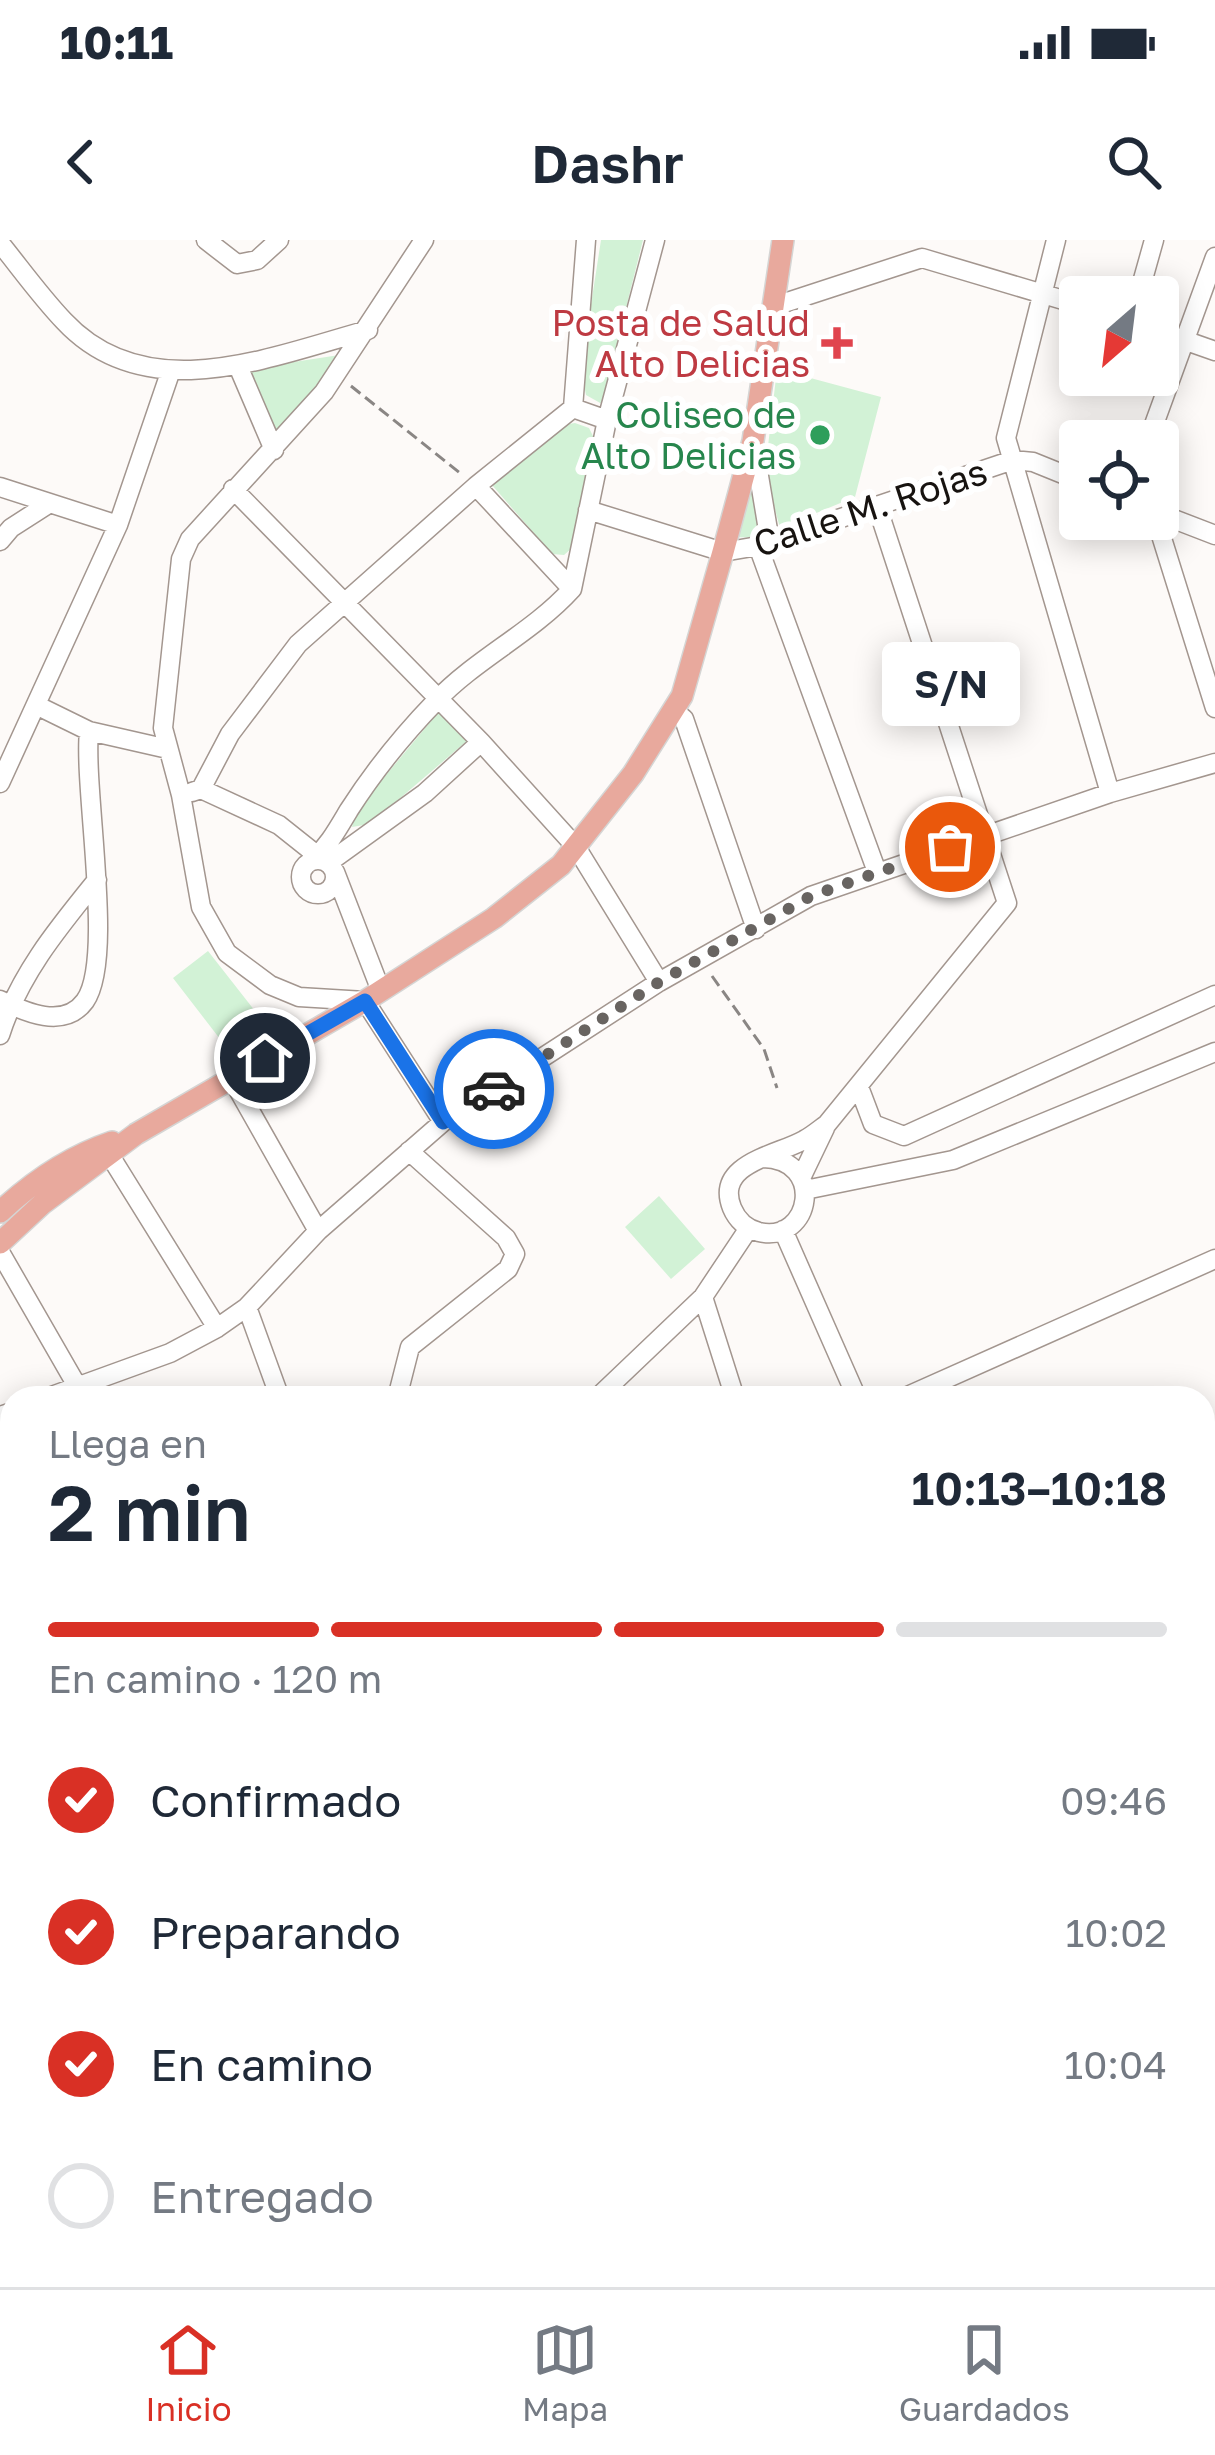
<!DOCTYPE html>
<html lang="es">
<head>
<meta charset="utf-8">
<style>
  :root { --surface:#fff; --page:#f2f2f3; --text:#1f2937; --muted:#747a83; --line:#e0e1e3; --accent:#d93025 }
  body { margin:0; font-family:"Golos Text",sans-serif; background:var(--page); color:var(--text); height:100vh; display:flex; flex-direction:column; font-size:45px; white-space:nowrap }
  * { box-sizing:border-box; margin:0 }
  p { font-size:39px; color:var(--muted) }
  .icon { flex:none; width:66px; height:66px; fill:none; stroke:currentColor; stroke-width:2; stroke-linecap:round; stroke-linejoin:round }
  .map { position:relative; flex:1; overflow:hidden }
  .sheet { position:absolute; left:0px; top:1146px; width:1215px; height:903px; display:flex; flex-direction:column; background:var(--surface); border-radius:36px 36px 0 0; box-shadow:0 6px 30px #0003 }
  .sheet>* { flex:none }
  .needle { width:78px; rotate:208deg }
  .fabs { position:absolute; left:1059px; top:36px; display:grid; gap:24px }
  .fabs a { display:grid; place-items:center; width:120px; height:120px; border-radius:12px; background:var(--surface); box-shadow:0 6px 30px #0003; font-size:60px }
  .pin { position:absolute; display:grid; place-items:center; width:102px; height:102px; color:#fff; margin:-51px; border:6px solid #fff; border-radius:50%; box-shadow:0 3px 12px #0007 }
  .courier { position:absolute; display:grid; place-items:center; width:120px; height:120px; margin:-60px; border:9px solid #1a73e8; border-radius:50%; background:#fff; color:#222; box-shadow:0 3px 15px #0007 }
  .bubble { position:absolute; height:84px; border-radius:12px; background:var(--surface); box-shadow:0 6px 30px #0003; font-size:39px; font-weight:600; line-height:84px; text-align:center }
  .overview em { font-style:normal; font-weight:600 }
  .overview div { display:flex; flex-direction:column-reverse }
  .overview { display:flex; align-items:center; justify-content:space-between; height:204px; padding:0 48px }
  h1 { font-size:78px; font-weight:600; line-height:90px }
  .bar { display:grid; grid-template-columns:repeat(4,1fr); gap:18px 12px; align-content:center; height:144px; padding:0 48px }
  .bar i { height:15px; border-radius:9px; background:var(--line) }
  .bar .current { background:var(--accent) }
  .bar p { grid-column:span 4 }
  ol { padding:0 48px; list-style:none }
  li { display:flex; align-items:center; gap:36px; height:132px }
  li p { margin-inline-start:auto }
  li .icon { padding:12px; border-radius:50%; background:var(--accent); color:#fff; stroke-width:4 }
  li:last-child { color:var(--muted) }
  li i { width:66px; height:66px; border:6px solid var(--line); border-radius:50% }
  .status { display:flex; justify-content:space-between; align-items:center; height:84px; padding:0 60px; background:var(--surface); direction:ltr }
  .status svg { height:33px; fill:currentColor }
  header { display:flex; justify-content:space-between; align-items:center; height:156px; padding:0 48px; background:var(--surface); font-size:54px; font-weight:600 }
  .menu { display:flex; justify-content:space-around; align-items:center; height:168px; border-top:3px solid var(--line); background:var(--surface); font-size:33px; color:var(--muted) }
  .menu a { display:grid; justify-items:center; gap:6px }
  .menu .current { color:var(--accent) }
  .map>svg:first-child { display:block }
</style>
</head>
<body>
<div class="status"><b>10:11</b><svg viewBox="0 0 49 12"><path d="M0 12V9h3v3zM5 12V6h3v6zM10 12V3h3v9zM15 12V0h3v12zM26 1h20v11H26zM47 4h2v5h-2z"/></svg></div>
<header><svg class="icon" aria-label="back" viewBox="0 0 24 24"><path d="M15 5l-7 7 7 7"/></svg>Dashr<svg class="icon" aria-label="search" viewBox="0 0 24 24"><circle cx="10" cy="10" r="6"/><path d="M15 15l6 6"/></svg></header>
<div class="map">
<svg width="1215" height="2047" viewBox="0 0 1215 2047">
  <rect width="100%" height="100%" fill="#fdfaf8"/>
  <path fill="#d2f2d6" d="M601,0H643L602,164L586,155L581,129Z
    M346,114L276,198L247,129Z
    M777,129L881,157L855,257L780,288L765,232Z
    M575,183L589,188L595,200L572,308L564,315L552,314L492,245L498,235L562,185Z
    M752,220L763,298L733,297Z
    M441,469L468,500L370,584L352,587L356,571Z
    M208,711L255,771L220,799L173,738Z
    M659,956L705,1009L671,1039L625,987Z"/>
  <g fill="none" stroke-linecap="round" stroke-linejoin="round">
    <g stroke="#a3968f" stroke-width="21">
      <path id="minor" d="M206,0L237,24L257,20L279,0
        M424,0L324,152L190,299L181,319L163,488L181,555L201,667L227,713L270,745L299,757L365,761L443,882
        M1056,0L1006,198L1110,553
        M0,3C21,29 41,57 64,81C146,169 270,117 368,90
        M1138,57L1154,0
        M772,67L922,18L1080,65
        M1158,91L1215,111
        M238,126L274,210
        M573,168L586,0
        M1148,201L1215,17
        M754,206L770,302
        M476,246L572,349
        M0,247L118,285
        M233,249L481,502L576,607L659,742
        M588,270L723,312L758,306L1013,220L1033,222L1080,241
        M1158,273L1215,295
        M1167,276L1160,292L1215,468
        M0,301L11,288L50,263
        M758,306L877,632
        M36,465L89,491L168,509
        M673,470L684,479L756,689
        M0,543L118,285L171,130
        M201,549L230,494L298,404L476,246L573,168L607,180
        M192,552L201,549L279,585L323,620
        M301 637a17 17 0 1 1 34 0a17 17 0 1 1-34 0Z
        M312,621C329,605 337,590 349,570C374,531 405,493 436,461C477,418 532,393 572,349L607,180L655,0
        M328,623L425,553L481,502
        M335,632L381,751
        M0,760C25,772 64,790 85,761C115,719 83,550 89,491
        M0,795C19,735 58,688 97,640
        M231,837L318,991
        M859,847L873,884L904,896L1215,755
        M109,914L217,1088
        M763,918C826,919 812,1004 759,992C747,989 737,980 732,968C714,923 778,915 804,900C812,896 820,889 827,884L1007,663L877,266
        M801,938L825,888
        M805,950L953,920L1215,812
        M783,990L857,1158
        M0,1012L84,1158
        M703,1057L735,1158
        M247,1067L280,1158
        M46,1158L170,1113L217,1088L247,1067L318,991L443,882L659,742L811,656L1110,553L1215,523
        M397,1158L410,1107L508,1029L515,1014L506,998L409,911
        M597,1158L703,1057L749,988
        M903,1158L1215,1019
        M0,1176L12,1172
        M1203,1247L1215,1219
        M0,1375L12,1363
        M0,1486L12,1491
        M1203,1591L1215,1604
        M0,1647L12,1646
        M1203,1701L1215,1689
        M1203,1819L1215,1811
        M1203,2006L1215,2013
        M269,2037L273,2047
        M379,2047V2037
        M544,2047L548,2037
        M819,2047L822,2037
        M1038,2047L1042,2037"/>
    </g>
    <g stroke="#d5d5d4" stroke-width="24">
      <path id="major" d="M0,972C32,942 71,916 112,902
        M0,1003L42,964L136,894L365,761L494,678L561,625L633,534L682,456L723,312L753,201L783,0"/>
    </g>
    <g stroke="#d5d5d4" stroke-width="30">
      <path id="highway" d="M0,1882L12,1879
        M0,1902L12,1899
        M839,2037L852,2047
        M878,2037L894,2047"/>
    </g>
    <path stroke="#8a8684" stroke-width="3" stroke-dasharray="12 6" stroke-linecap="butt" d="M351,146L460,233
      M712,736L764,809L777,848"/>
    <use href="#minor" stroke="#fff" stroke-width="18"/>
    <use href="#major" stroke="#e8a99d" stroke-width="21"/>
    <use href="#highway" stroke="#d8705b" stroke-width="27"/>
  </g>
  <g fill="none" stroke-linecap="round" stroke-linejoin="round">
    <path stroke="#686461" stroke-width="12" stroke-dasharray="0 21.6" d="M494,849L659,742L811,656L950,607"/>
    <path stroke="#1a73e8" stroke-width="15" d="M265,818L365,761L443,882L494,849"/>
  </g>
  <path fill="#e0444e" stroke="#fff" stroke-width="4.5" d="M831 85h12v12h12v12h-12v12h-12v-12h-12v-12h12z"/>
  <circle fill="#2e9e5b" stroke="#fff" stroke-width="4.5" cx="820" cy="195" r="12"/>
  <g text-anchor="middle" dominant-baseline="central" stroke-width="12" stroke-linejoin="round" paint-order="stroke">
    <g font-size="36" fill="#be3a42" stroke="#fff" text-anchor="end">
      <text x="810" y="82">Posta de Salud<tspan x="810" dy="41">Alto Delicias</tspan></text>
    </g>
    <g font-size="36" fill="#27864d" stroke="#fff" text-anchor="end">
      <text x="796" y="174">Coliseo de<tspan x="796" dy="41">Alto Delicias</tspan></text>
    </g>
    <g font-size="36" fill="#171310" stroke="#fff">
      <text transform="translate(870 267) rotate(-18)">Calle M. Rojas</text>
    </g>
  </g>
</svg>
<div class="fabs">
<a><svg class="needle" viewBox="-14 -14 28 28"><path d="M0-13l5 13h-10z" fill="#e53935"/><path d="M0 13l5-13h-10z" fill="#747a83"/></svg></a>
<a><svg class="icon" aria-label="locate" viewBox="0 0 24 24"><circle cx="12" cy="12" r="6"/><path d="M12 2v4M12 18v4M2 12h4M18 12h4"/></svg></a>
</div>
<div class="pin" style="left:950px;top:607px;background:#ea580c"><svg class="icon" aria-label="bag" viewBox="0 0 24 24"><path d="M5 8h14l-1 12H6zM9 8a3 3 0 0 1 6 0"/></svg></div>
<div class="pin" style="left:265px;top:818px;background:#1f2937"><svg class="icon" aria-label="home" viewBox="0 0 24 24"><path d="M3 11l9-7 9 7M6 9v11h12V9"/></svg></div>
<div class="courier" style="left:494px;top:849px"><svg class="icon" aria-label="car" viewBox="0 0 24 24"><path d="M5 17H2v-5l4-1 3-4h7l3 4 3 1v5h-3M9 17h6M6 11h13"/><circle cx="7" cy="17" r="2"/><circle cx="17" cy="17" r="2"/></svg></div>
<div class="bubble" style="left:882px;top:402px;width:138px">S/N</div>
<section class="sheet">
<div class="overview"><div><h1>2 min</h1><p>Llega en</p></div><em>10:13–10:18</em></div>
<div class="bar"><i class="current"></i><i class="current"></i><i class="current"></i><i></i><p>En camino · 120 m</p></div>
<ol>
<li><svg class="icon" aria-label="check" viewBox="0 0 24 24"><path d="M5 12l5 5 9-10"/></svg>Confirmado<p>09:46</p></li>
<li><svg class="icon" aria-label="check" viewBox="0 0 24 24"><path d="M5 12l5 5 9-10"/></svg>Preparando<p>10:02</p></li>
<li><svg class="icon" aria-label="check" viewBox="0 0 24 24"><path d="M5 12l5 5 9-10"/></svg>En camino<p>10:04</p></li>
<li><i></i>Entregado</li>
</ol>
</section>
</div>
<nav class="menu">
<a class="current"><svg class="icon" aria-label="home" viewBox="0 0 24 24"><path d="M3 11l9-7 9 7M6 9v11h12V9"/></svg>Inicio</a>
<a><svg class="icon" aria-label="map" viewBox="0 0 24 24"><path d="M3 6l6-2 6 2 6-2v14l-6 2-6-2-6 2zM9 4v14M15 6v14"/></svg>Mapa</a>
<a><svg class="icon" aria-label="saved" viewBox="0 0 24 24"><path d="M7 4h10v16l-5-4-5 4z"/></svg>Guardados</a>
</nav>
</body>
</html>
